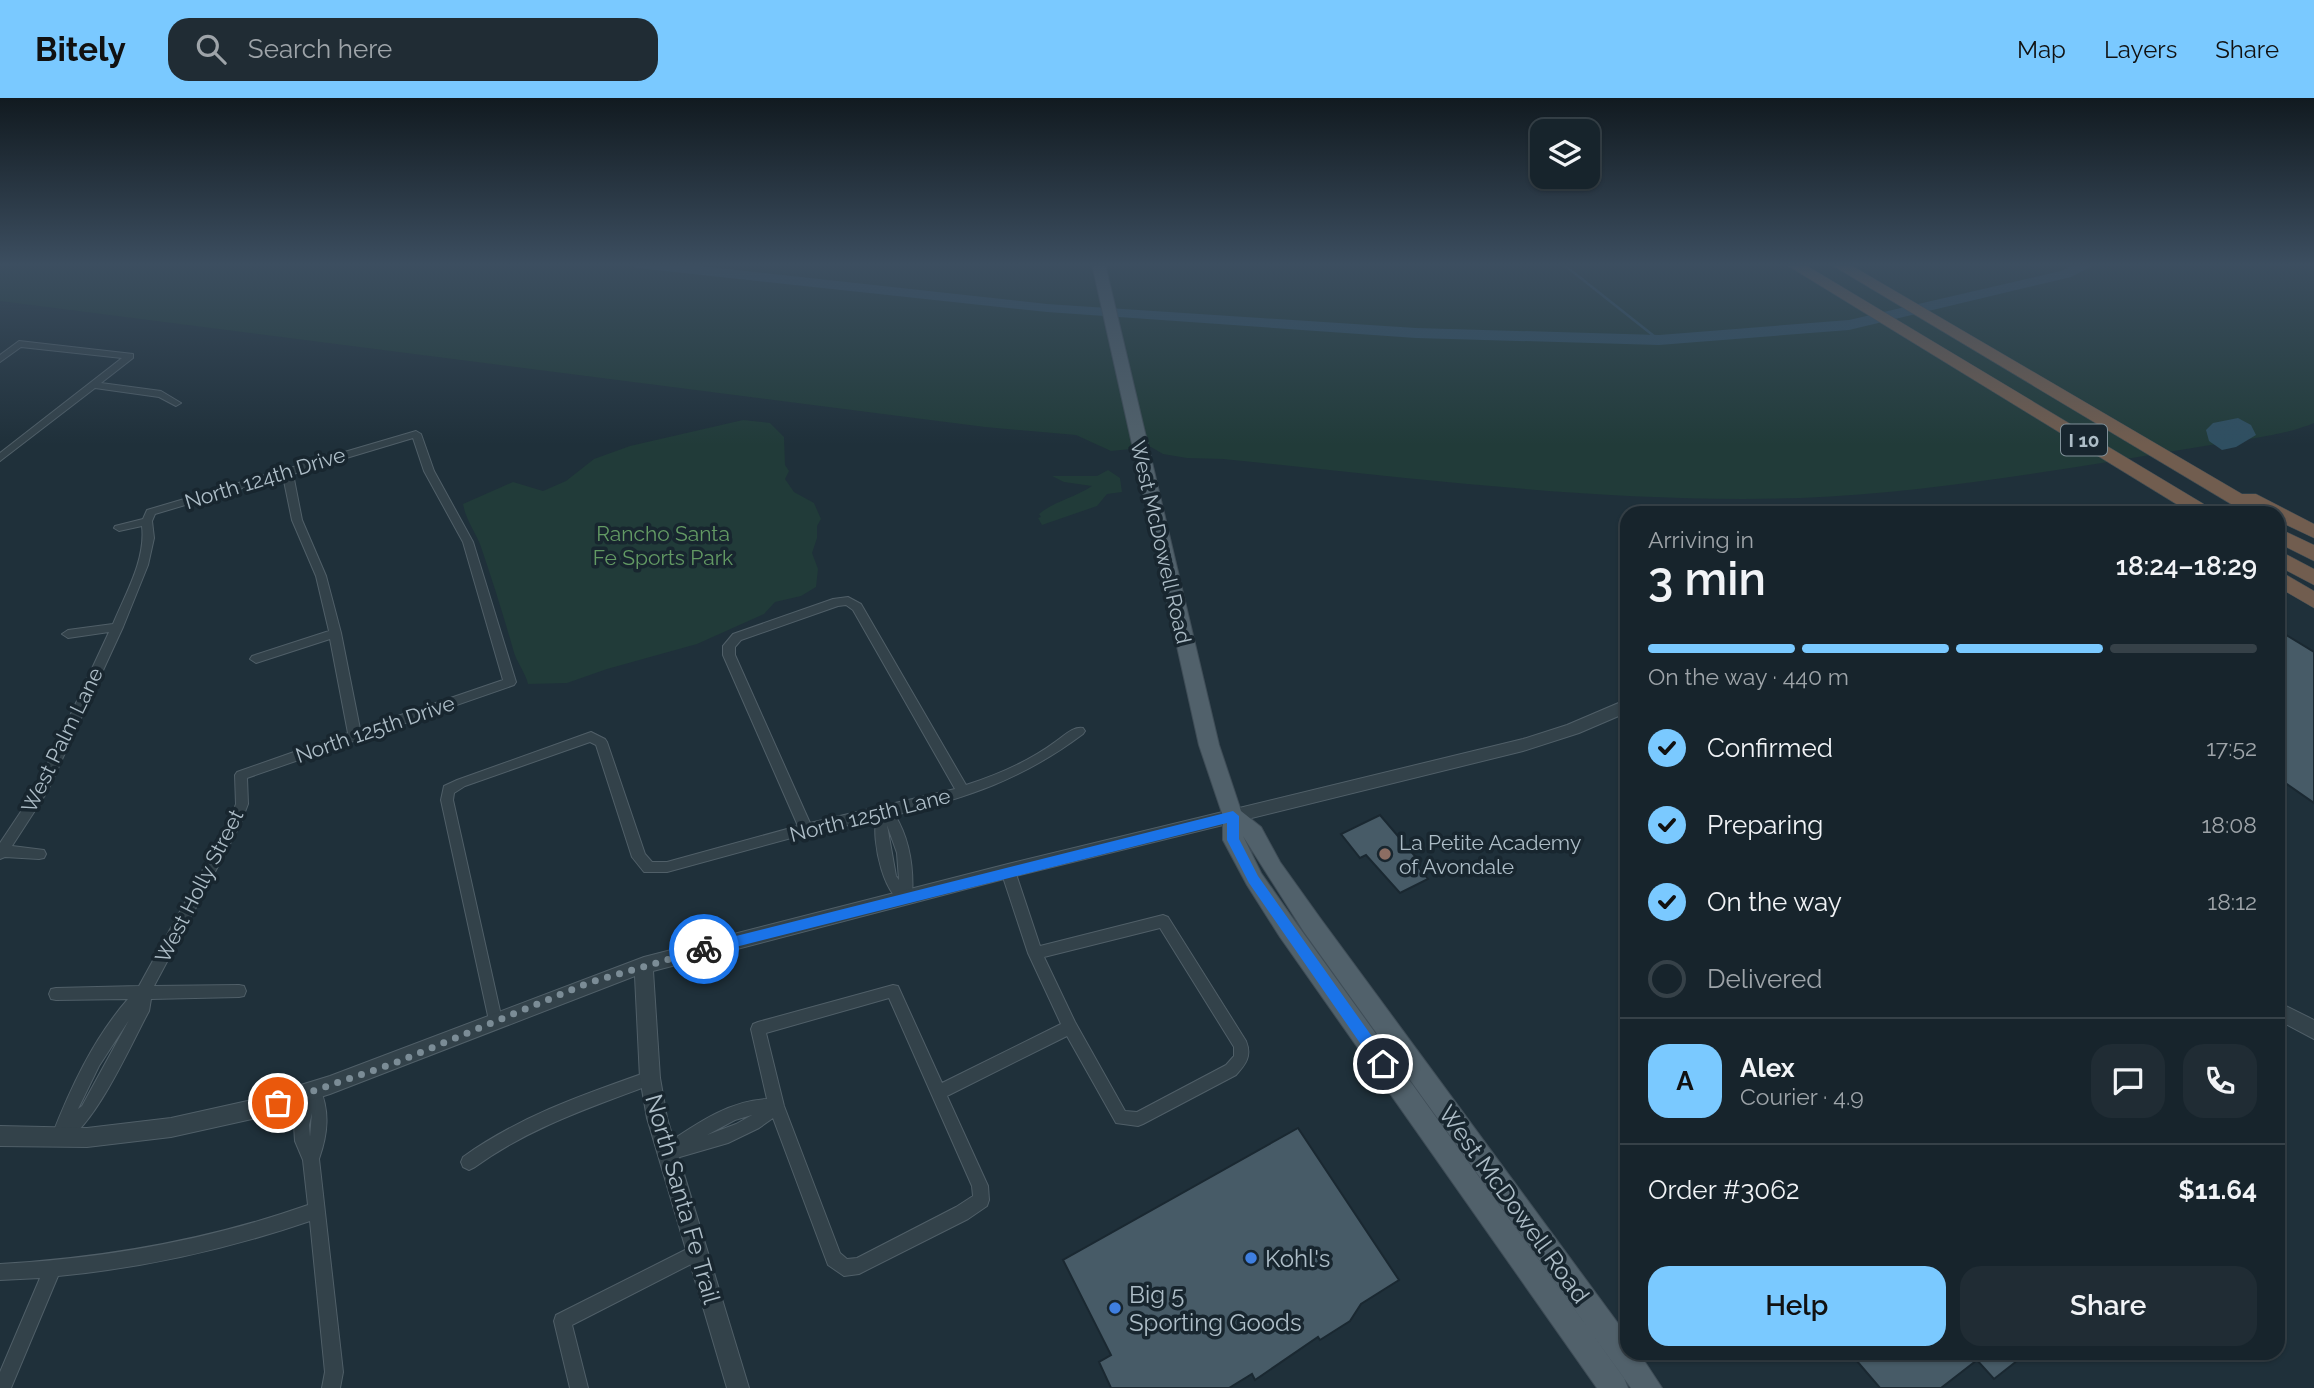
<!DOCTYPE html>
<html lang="en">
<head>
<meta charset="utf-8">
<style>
  :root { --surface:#17242c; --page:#202c34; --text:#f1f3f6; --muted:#9ea4a9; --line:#364148; --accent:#7ac9ff }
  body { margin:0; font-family:Raleway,sans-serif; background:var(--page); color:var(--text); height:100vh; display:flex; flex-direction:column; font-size:26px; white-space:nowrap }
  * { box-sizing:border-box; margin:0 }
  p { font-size:23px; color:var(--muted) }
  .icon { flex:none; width:38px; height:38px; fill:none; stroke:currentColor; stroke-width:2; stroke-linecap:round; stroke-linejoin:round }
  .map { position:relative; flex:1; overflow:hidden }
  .sheet { position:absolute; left:1620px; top:408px; width:665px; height:854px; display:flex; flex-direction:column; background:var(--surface); border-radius:21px; box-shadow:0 2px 5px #0004,0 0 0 2px var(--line) }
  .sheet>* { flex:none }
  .buttons { position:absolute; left:1530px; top:21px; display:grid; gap:14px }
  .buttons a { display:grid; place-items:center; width:70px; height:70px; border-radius:14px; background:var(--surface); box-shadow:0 2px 5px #0004,0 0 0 2px var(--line); font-size:35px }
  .pin { position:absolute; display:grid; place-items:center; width:60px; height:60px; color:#fff; margin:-30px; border:4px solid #fff; border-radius:50%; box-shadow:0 2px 7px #0007 }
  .courier { position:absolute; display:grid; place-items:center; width:70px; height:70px; margin:-35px; border:5px solid #1a73e8; border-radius:50%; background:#fff; color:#222; box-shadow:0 2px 9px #0007 }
  .summary em { font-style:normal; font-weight:600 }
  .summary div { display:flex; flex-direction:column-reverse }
  .summary { display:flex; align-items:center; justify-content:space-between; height:119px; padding:0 28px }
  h1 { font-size:46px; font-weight:600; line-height:52px }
  .bar { display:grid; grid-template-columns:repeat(4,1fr); gap:10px 7px; align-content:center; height:84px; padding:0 28px }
  .bar i { height:9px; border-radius:5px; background:var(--line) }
  .bar .selected { background:var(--accent) }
  .bar p { grid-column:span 4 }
  .line { display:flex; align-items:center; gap:18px; padding:0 28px; border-top:2px solid var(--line) }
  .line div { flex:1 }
  .round { display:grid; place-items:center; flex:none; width:74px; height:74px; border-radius:21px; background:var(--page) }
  ol { padding:0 28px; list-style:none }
  li { display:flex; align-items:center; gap:21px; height:77px }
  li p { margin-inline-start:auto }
  li .icon { padding:7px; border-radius:50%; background:var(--accent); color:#111; stroke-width:4 }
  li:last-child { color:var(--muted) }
  li i { width:38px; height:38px; border:4px solid var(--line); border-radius:50% }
  .action { display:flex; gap:14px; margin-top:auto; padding:14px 28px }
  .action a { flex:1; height:80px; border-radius:21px; background:var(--accent); color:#111; font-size:28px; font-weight:600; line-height:80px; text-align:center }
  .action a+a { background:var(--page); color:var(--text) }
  header { display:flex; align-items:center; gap:42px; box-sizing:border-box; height:98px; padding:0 35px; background:var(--accent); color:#111 }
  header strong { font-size:33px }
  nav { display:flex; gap:38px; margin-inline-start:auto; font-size:24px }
  .search { width:490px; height:63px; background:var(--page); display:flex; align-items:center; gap:18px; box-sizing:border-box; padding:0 24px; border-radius:21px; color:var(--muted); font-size:26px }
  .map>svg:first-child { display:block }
</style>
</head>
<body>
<header>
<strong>Bitely</strong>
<div class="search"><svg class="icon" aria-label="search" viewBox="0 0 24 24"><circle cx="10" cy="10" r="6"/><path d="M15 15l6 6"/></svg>Search here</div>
<nav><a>Map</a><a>Layers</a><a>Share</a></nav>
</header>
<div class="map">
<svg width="2314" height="1290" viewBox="0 0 2314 1290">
  <rect width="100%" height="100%" fill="#1f303a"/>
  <path fill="#213b39" d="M0,166H2314V325C2285,337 2254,340 2223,345C2184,351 2146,358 2108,364C2006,380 1904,396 1801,400C1607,406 1415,380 1223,361L1187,360L1163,356L1151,349L1111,353L1076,337L985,329L0,203Z
    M743,322L770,325L784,339L785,367L789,373L785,381L794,394L814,405L821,421L817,428V440L812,455L818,471L816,489L801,498L775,504L764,516L697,546L607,571L567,585L528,586C525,573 516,564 513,551C503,516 492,481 480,446C474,432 466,422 463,406L513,384L543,393L566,383L594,361L630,348Z
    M1108,372L1120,380L1122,394L1107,396L1097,408L1042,427L1038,420L1041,419L1039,416C1055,403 1074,400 1092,388L1064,384L1052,378H1097Z"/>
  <path fill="#2f4f61" d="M2238,320L2251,327L2256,337L2236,349L2222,352L2209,343L2206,332L2213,325Z"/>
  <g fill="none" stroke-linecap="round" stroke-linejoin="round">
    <path stroke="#2f4f61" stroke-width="2.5" d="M1563,166L1659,242"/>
    <path fill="#2f4f61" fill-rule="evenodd" d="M630,166H681L1047,206L1416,230L1659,237L1849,222L2061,173L2076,166H2096L2071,179L1849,232L1659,247L1416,240L1047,214L637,170Z"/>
  </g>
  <path fill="#475b67" stroke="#1a2831" stroke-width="2" d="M2278,532L2314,554V705L2278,680Z
    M1380,717L1420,764L1416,766L1428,781L1400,795L1366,757L1360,760L1341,736Z
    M1298,1030L1399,1182L1361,1206L1350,1223L1320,1242L1318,1239L1255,1282L1252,1276L1229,1290H1111L1099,1264L1111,1257L1063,1162Z
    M1850,1255H2027L1994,1281L1977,1262L1941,1290H1880Z"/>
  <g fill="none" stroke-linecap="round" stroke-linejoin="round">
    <g stroke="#505f68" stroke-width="2">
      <path id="minor" d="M19,243L133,256V260L101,285L161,293L181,305L176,308L159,299L95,290L0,363V355L122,260L21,249L0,264V257Z
        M416,333L421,336L434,373L473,444L516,584L514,587L247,680L248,706L240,727L154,888L239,887L244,888L246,893L244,898L239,899L151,901L149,913C131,946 93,1034 59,1047L54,1045L51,1040C70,991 93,941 128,901L56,902L51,901L49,896L51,891L56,890L139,888L228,726L236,706L235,677L237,674L348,635L330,541L256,565L250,561L252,558L329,533L316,478L292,422L283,378L155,416L152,423L154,440L148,467L123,529L47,694L12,748L44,752L46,756L44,760L39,761L5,759L0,761V745L36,691L109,534L68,540L62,536L68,532L113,526C126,495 146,461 142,428L119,433L114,430L115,428L143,421L147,412L282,372L283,370H290ZM413,340L424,373L463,444L503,582L360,631L341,535L326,478L302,422L293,376ZM129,922L82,1008L78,1011L99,968Z
        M848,499L861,506L966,687C997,677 1028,664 1055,644C1064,638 1073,628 1083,630L1085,633L1083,636C1023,681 967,700 895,717C910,742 914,770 912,800L910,804C885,811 870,737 877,721L806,736L667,774H644L632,759L596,647L590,644L465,688L454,695L453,702L502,922L500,927L495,929L490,927L441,702L444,688L457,682L591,634L605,641L607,644L645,756L652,764H667L798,728L723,557V548L733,536L833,501ZM846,507L853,512L955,691L810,725L735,557V549L741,542L838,508ZM887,727L897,755L899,782L896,778Z
        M1008,767L1013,769L1015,773L1040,848L1163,817L1168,819L1246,943C1252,958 1246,966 1236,977L1143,1026L1138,1028L1116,1025L1067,938L947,998L988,1088L989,1102L987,1108L968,1121L859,1176L844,1178L828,1167L773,1020L759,1030L728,1045L666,1063L660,1060L658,1055L660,1050C692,1029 728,1002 767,1001L751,931L753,926L758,924L893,887L898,888L942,985L1061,926L1028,855L1001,773L1003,769ZM1160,830L1234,949V958L1226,967L1137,1014L1125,1013L1075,924L1044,859ZM889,900L972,1088L973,1098L956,1109L857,1160L847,1161L840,1155L784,1008L766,935ZM752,1017L736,1026L707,1037L735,1022Z
        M650,973L655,975L657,980L655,985C592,1009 530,1029 475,1069L469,1072L463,1069L461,1064L463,1059C520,1018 585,996 650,973Z
        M314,986L319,988C330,1013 328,1035 319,1061L343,1274L340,1290H322L325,1274L310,1123C228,1151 144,1170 58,1178L11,1290H0V1274L40,1180L0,1182V1166C106,1160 208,1142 308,1107L303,1062L295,1043L294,1027L298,1011L309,988ZM312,1015L310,1039L309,1027Z
        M695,1147L701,1149L703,1155L701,1161L572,1227L588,1290H570L554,1223L556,1217Z"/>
    </g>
    <g stroke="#505f68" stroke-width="2">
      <path id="tertiary" d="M1628,601V614L1579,635L1523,653L1008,780L653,873L660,980L667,1020L749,1290H727L647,1020L640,980L635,878L330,996L252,1021L171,1039L87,1049L0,1048V1028L87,1030L171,1020L252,1002L330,978L644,859L1008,766L1523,641L1567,627Z
        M2278,904L2314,922V941L2278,922Z"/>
    </g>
    <g stroke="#3f4d57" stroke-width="2">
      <path id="primary" d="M1092,166H1105L1219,647L1241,713L1261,729L1280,764L1320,820L1628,1239V1255H1639L1662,1290H1631L1304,834L1243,738L1261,775L1296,825L1624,1280L1628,1290H1597L1280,839L1247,787L1223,742V718L1199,647Z"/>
    </g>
    <g stroke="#3d4c55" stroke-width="1">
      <path id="motorway" d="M1785,166H1804L2212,411L2214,415H2191Z
        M1830,166H1849L2242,396H2256L2314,426V440L2278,423V415H2246Z
        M2278,430L2314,447V463L2278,445Z
        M2278,452L2314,471V487L2278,468Z
        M2278,472L2314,493V510L2278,489Z"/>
    </g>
    <use href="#minor" fill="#33424a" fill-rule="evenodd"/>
    <use href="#tertiary" fill="#33424a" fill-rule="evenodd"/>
    <use href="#primary" fill="#51616b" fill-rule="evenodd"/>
    <use href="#motorway" fill="#715d4f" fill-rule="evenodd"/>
  </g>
  <linearGradient id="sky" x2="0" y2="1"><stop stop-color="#111a20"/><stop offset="0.48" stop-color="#3c4e60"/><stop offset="1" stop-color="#3c4e60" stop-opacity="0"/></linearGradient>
  <rect width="2314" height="347" fill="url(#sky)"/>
  <path fill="#1a73e8" d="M1233,713L1239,718V741L1258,778L1388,961V971H1378L1249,785L1227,742V725L704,857L697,851L704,846Z"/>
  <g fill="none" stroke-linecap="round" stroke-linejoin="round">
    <path stroke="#7b8c96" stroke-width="7" stroke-dasharray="0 12.6" d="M278,1005L395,965L588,885L704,851"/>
  </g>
  <circle fill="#8d6e63" stroke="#18262f" stroke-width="2.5" cx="1385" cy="756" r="7"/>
  <g fill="#3f7fe0" stroke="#18262f" stroke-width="2.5">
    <circle cx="1251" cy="1160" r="7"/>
    <circle cx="1115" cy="1210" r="7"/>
  </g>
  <g text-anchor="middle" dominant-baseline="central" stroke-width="7" stroke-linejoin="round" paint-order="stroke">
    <rect fill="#18262f" stroke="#809099" stroke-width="2" x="2061" y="326.5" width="46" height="31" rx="5"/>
    <g font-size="19" font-weight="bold" fill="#adbdc7">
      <text x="2084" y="342">I 10</text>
    </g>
    <g font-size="21" fill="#adbdc7" stroke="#18262f">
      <text transform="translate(265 380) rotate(-17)">North 124th Drive</text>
      <text transform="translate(1161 444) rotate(77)">West McDowell Road</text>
      <text transform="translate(375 631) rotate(-19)">North 125th Drive</text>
      <text transform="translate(62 642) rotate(-64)">West Palm Lane</text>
      <text transform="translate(870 717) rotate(-14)">North 125th Lane</text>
      <text transform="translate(199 788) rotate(-63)">West Holly Street</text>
    </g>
    <g font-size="21" fill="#639a64" stroke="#18262f">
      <text x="663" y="435">Rancho Santa<tspan x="663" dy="24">Fe Sports Park</tspan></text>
    </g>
    <g font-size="21" fill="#adbdc7" stroke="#18262f" text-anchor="start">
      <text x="1399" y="744">La Petite Academy<tspan x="1399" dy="24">of Avondale</tspan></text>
    </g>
    <g font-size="24" fill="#adbdc7" stroke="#18262f">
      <text transform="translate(683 1101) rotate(74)">North Santa Fe Trail</text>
      <text transform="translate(1514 1106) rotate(54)">West McDowell Road</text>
    </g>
    <g font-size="24" fill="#adbdc7" stroke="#18262f" text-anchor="start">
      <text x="1265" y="1160">Kohl's</text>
      <text x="1129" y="1196">Big 5<tspan x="1129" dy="28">Sporting Goods</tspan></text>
    </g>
  </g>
</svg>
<div class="buttons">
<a><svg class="icon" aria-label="layers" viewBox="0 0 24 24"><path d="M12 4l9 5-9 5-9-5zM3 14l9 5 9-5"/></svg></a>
</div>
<div class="pin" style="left:278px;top:1005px;background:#ea580c"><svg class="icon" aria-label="bag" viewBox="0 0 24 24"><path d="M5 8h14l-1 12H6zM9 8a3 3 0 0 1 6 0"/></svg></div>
<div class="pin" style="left:1383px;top:966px;background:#1f2937"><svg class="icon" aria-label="home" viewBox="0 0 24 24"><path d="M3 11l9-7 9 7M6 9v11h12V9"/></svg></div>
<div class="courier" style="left:704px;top:851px"><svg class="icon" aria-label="bike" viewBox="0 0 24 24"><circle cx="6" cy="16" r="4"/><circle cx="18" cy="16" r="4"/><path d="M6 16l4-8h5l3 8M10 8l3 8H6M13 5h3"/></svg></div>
<section class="sheet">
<div class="summary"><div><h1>3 min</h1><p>Arriving in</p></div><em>18:24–18:29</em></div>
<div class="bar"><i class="selected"></i><i class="selected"></i><i class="selected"></i><i></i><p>On the way · 440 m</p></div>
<ol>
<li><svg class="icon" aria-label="check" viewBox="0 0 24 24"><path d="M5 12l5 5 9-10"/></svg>Confirmed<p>17:52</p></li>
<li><svg class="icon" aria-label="check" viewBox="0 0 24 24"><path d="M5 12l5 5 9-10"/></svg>Preparing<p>18:08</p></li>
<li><svg class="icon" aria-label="check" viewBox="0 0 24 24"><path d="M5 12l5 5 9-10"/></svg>On the way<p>18:12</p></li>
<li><i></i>Delivered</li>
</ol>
<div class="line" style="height:126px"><b class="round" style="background:var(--accent);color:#111">A</b><div><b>Alex</b><p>Courier · 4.9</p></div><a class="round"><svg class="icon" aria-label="chat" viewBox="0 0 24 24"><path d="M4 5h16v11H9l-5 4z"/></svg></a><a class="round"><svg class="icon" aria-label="phone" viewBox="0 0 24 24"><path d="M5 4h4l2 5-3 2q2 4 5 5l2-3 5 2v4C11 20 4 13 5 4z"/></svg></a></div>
<div class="line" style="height:91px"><div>Order #3062</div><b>$11.64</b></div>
<div class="action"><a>Help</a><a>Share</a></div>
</section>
</div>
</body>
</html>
